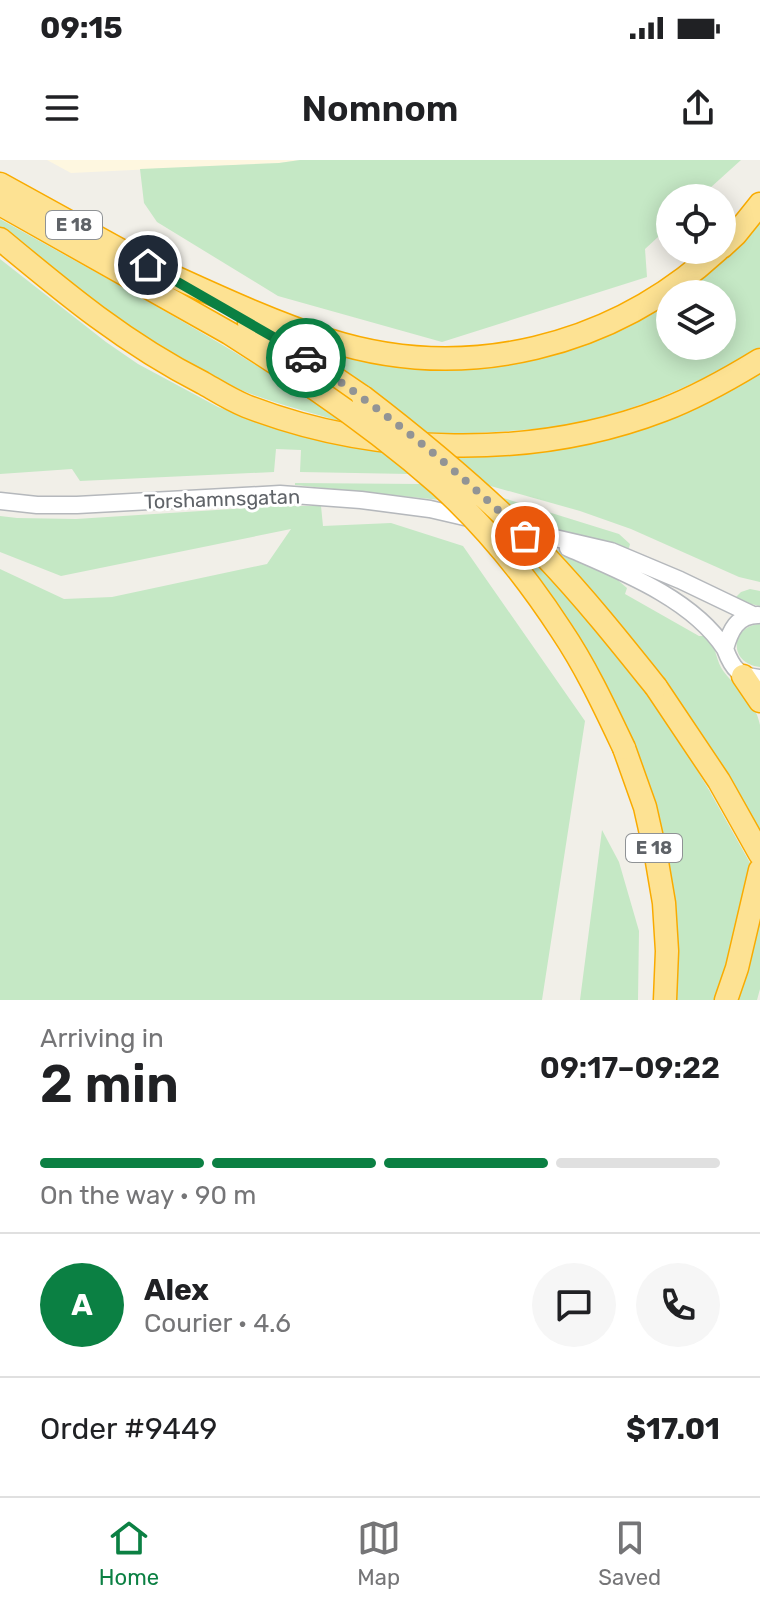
<!DOCTYPE html>
<html lang="en">
<head>
<meta charset="utf-8">
<style>
  :root { --surface:#fff; --page:#f6f6f6; --text:#202124; --muted:#757577; --line:#e0e0e0; --accent:#0b8043 }
  body { margin:0; font-family:Rubik,sans-serif; background:var(--page); color:var(--text); height:100vh; display:flex; flex-direction:column; font-size:30px; white-space:nowrap }
  * { box-sizing:border-box; margin:0 }
  p { font-size:26px; color:var(--muted) }
  .icon { flex:none; width:44px; height:44px; fill:none; stroke:currentColor; stroke-width:2; stroke-linecap:round; stroke-linejoin:round }
  .map { position:relative; height:840px; overflow:hidden }
  .panel { display:flex; flex-direction:column; background:var(--surface); flex:1 }
  .panel>* { flex:none }
  .controls { position:absolute; left:656px; top:24px; display:grid; gap:16px }
  .controls a { display:grid; place-items:center; width:80px; height:80px; border-radius:50%; background:var(--surface); box-shadow:0 4px 20px #0003; font-size:40px }
  .pin { position:absolute; display:grid; place-items:center; width:68px; height:68px; color:#fff; margin:-34px; border:4px solid #fff; border-radius:50%; box-shadow:0 2px 8px #0007 }
  .courier { position:absolute; display:grid; place-items:center; width:80px; height:80px; margin:-40px; border:6px solid #0b8043; border-radius:50%; background:#fff; color:#222; box-shadow:0 2px 10px #0007 }
  .overview em { font-style:normal; font-weight:600 }
  .overview div { display:flex; flex-direction:column-reverse }
  .overview { display:flex; align-items:center; justify-content:space-between; height:136px; padding:0 40px }
  h1 { font-size:52px; font-weight:600; line-height:60px }
  .bar { display:grid; grid-template-columns:repeat(4,1fr); gap:12px 8px; align-content:center; height:96px; padding:0 40px }
  .bar i { height:10px; border-radius:6px; background:var(--line) }
  .bar .current { background:var(--accent) }
  .bar p { grid-column:span 4 }
  .line { display:flex; align-items:center; gap:20px; padding:0 40px; border-top:2px solid var(--line) }
  .line div { flex:1 }
  .round { display:grid; place-items:center; flex:none; width:84px; height:84px; border-radius:42px; background:var(--page) }
  .status { display:flex; justify-content:space-between; align-items:center; height:56px; padding:0 40px; background:var(--surface); direction:ltr }
  .status svg { height:22px; fill:currentColor }
  header { display:flex; justify-content:space-between; align-items:center; height:104px; padding:0 40px; background:var(--surface); font-size:36px; font-weight:600 }
  .dock { display:flex; justify-content:space-around; align-items:center; height:112px; border-top:2px solid var(--line); background:var(--surface); font-size:22px; color:var(--muted) }
  .dock a { display:grid; justify-items:center; gap:4px }
  .dock .current { color:var(--accent) }
  .map>svg:first-child { display:block }
</style>
</head>
<body>
<div class="status"><b>09:15</b><svg viewBox="0 0 49 12"><path d="M0 12V9h3v3zM5 12V6h3v6zM10 12V3h3v9zM15 12V0h3v12zM26 1h20v11H26zM47 4h2v5h-2z"/></svg></div>
<header><svg class="icon" aria-label="menu" viewBox="0 0 24 24"><path d="M4 6h16M4 12h16M4 18h16"/></svg>Nomnom<svg class="icon" aria-label="share" viewBox="0 0 24 24"><path d="M12 15V3M7 8l5-5 5 5M5 13v7h14v-7"/></svg></header>
<div class="map">
<svg width="760" height="840" viewBox="0 0 760 840">
  <rect width="100%" height="100%" fill="#f1efe8"/>
  <path fill="#fef7e0" d="M47,0H300L279,3L71,13Z"/>
  <path fill="#c5e8c5" d="M300,0H741L699,38H670V66L645,89L647,117L442,182L278,136L157,62L144,43L140,9L279,3Z
    M760,55V187C698,225 626,256 553,267C512,272 470,273 429,275L364,224L310,187L311,181L461,205L670,139V186H722V134H676Z
    M0,59C116,124 233,186 343,262C305,251 262,240 227,224C142,185 72,126 0,69Z
    M0,99L106,182L138,204L218,247L301,276L380,290L410,314L300,312L301,290L276,289L274,312L80,321L72,309L0,314Z
    M760,211V422L739,417L631,369L580,351L487,325L454,295L496,294Z
    M295,323L421,324L440,340L295,325Z
    M500,337L619,374L630,384L629,388L615,387L578,375L524,360Z
    M279,346H321L323,366L391,363L463,386L585,561L542,840H0V409L64,439L112,437L267,404L291,369L61,416L0,392V356L17,358L76,359Z
    M499,374L514,377L555,419L660,549L709,630L754,710L719,840H674L657,658Z
    M552,388L607,411L627,428L625,434L699,476H709C716,487 716,502 724,512C739,531 755,540 760,565V671C740,637 721,603 699,570C656,505 605,445 552,388Z
    M750,429L760,431V446L733,440L741,432Z
    M760,464V507C728,504 730,466 760,464Z
    M602,670L619,702L639,771L638,840H580Z
    M760,745V829L757,840H733Z"/>
  <g fill="none" stroke-linecap="round" stroke-linejoin="round">
    <g stroke="#b5b8bc" stroke-width="19">
      <path id="minor" d="M0,341L37,345H77L280,334L361,340L430,349L611,391L680,420L751,454
        M568,388C621,411 693,439 725,489
        M758,455C737,455 730,471 725,489C733,510 739,516 760,518"/>
    </g>
    <g stroke="#f9ab00" stroke-width="25">
      <path id="highway" d="M0,24L160,112
        M0,44L229,173L314,228
        M0,79C66,134 126,184 203,223C217,231 231,240 246,246C375,296 533,300 663,250C697,237 729,219 760,200
        M722,87L736,74L760,44
        M148,105C208,132 266,160 328,180C466,224 613,187 718,90
        M249,163L282,182L363,237
        M743,516L760,541
        M656,527L719,621L760,694
        M624,588L645,647L656,696L664,743L667,791L665,840
        M726,840L737,808L760,710"/>
    </g>
    <use href="#minor" stroke="#fff" stroke-width="16"/>
    <use href="#highway" stroke="#fde293" stroke-width="22"/>
    <g stroke="#f9ab00" stroke-width="25" stroke-linecap="butt">
      <path id="highway-bridge" d="M314,228C358,258 400,290 440,325C486,367 527,418 561,470C586,507 605,548 624,588
        M363,237C427,286 488,337 544,395C584,437 620,482 656,527"/>
    </g>
    <use href="#highway-bridge" stroke="#fde293" stroke-width="22"/>
  </g>
  <g fill="none" stroke-linecap="round" stroke-linejoin="round">
    <path stroke="#929495" stroke-width="8" stroke-dasharray="0 14.4" d="M306,198C384,251 457,309 525,376"/>
    <path stroke="#0b8043" stroke-width="10" d="M148,105L282,182L306,198"/>
  </g>
  <g text-anchor="middle" dominant-baseline="central" stroke-width="6" stroke-linejoin="round" paint-order="stroke">
    <g fill="#fff" stroke="#8f9295" stroke-width="2">
      <rect x="46" y="51" width="56" height="28" rx="6"/>
      <rect x="626" y="674" width="56" height="28" rx="6"/>
    </g>
    <g font-size="18" font-weight="bold" fill="#5f6368">
      <text x="74" y="65">E 18</text>
      <text x="654" y="688">E 18</text>
    </g>
    <g font-size="20" fill="#5f6368" stroke="#fff">
      <text transform="translate(222 339) rotate(-2)">Torshamnsgatan</text>
    </g>
  </g>
</svg>
<div class="controls">
<a><svg class="icon" aria-label="locate" viewBox="0 0 24 24"><circle cx="12" cy="12" r="6"/><path d="M12 2v4M12 18v4M2 12h4M18 12h4"/></svg></a>
<a><svg class="icon" aria-label="layers" viewBox="0 0 24 24"><path d="M12 4l9 5-9 5-9-5zM3 14l9 5 9-5"/></svg></a>
</div>
<div class="pin" style="left:525px;top:376px;background:#ea580c"><svg class="icon" aria-label="bag" viewBox="0 0 24 24"><path d="M5 8h14l-1 12H6zM9 8a3 3 0 0 1 6 0"/></svg></div>
<div class="pin" style="left:148px;top:105px;background:#1f2937"><svg class="icon" aria-label="home" viewBox="0 0 24 24"><path d="M3 11l9-7 9 7M6 9v11h12V9"/></svg></div>
<div class="courier" style="left:306px;top:198px"><svg class="icon" aria-label="car" viewBox="0 0 24 24"><path d="M5 17H2v-5l4-1 3-4h7l3 4 3 1v5h-3M9 17h6M6 11h13"/><circle cx="7" cy="17" r="2"/><circle cx="17" cy="17" r="2"/></svg></div>
</div>
<section class="panel">
<div class="overview"><div><h1>2 min</h1><p>Arriving in</p></div><em>09:17–09:22</em></div>
<div class="bar"><i class="current"></i><i class="current"></i><i class="current"></i><i></i><p>On the way · 90 m</p></div>
<div class="line" style="height:144px"><b class="round" style="background:var(--accent);color:#fff">A</b><div><b>Alex</b><p>Courier · 4.6</p></div><a class="round"><svg class="icon" aria-label="chat" viewBox="0 0 24 24"><path d="M4 5h16v11H9l-5 4z"/></svg></a><a class="round"><svg class="icon" aria-label="phone" viewBox="0 0 24 24"><path d="M5 4h4l2 5-3 2q2 4 5 5l2-3 5 2v4C11 20 4 13 5 4z"/></svg></a></div>
<div class="line" style="height:104px"><div>Order #9449</div><b>$17.01</b></div>
</section>
<nav class="dock">
<a class="current"><svg class="icon" aria-label="home" viewBox="0 0 24 24"><path d="M3 11l9-7 9 7M6 9v11h12V9"/></svg>Home</a>
<a><svg class="icon" aria-label="map" viewBox="0 0 24 24"><path d="M3 6l6-2 6 2 6-2v14l-6 2-6-2-6 2zM9 4v14M15 6v14"/></svg>Map</a>
<a><svg class="icon" aria-label="saved" viewBox="0 0 24 24"><path d="M7 4h10v16l-5-4-5 4z"/></svg>Saved</a>
</nav>
</body>
</html>
